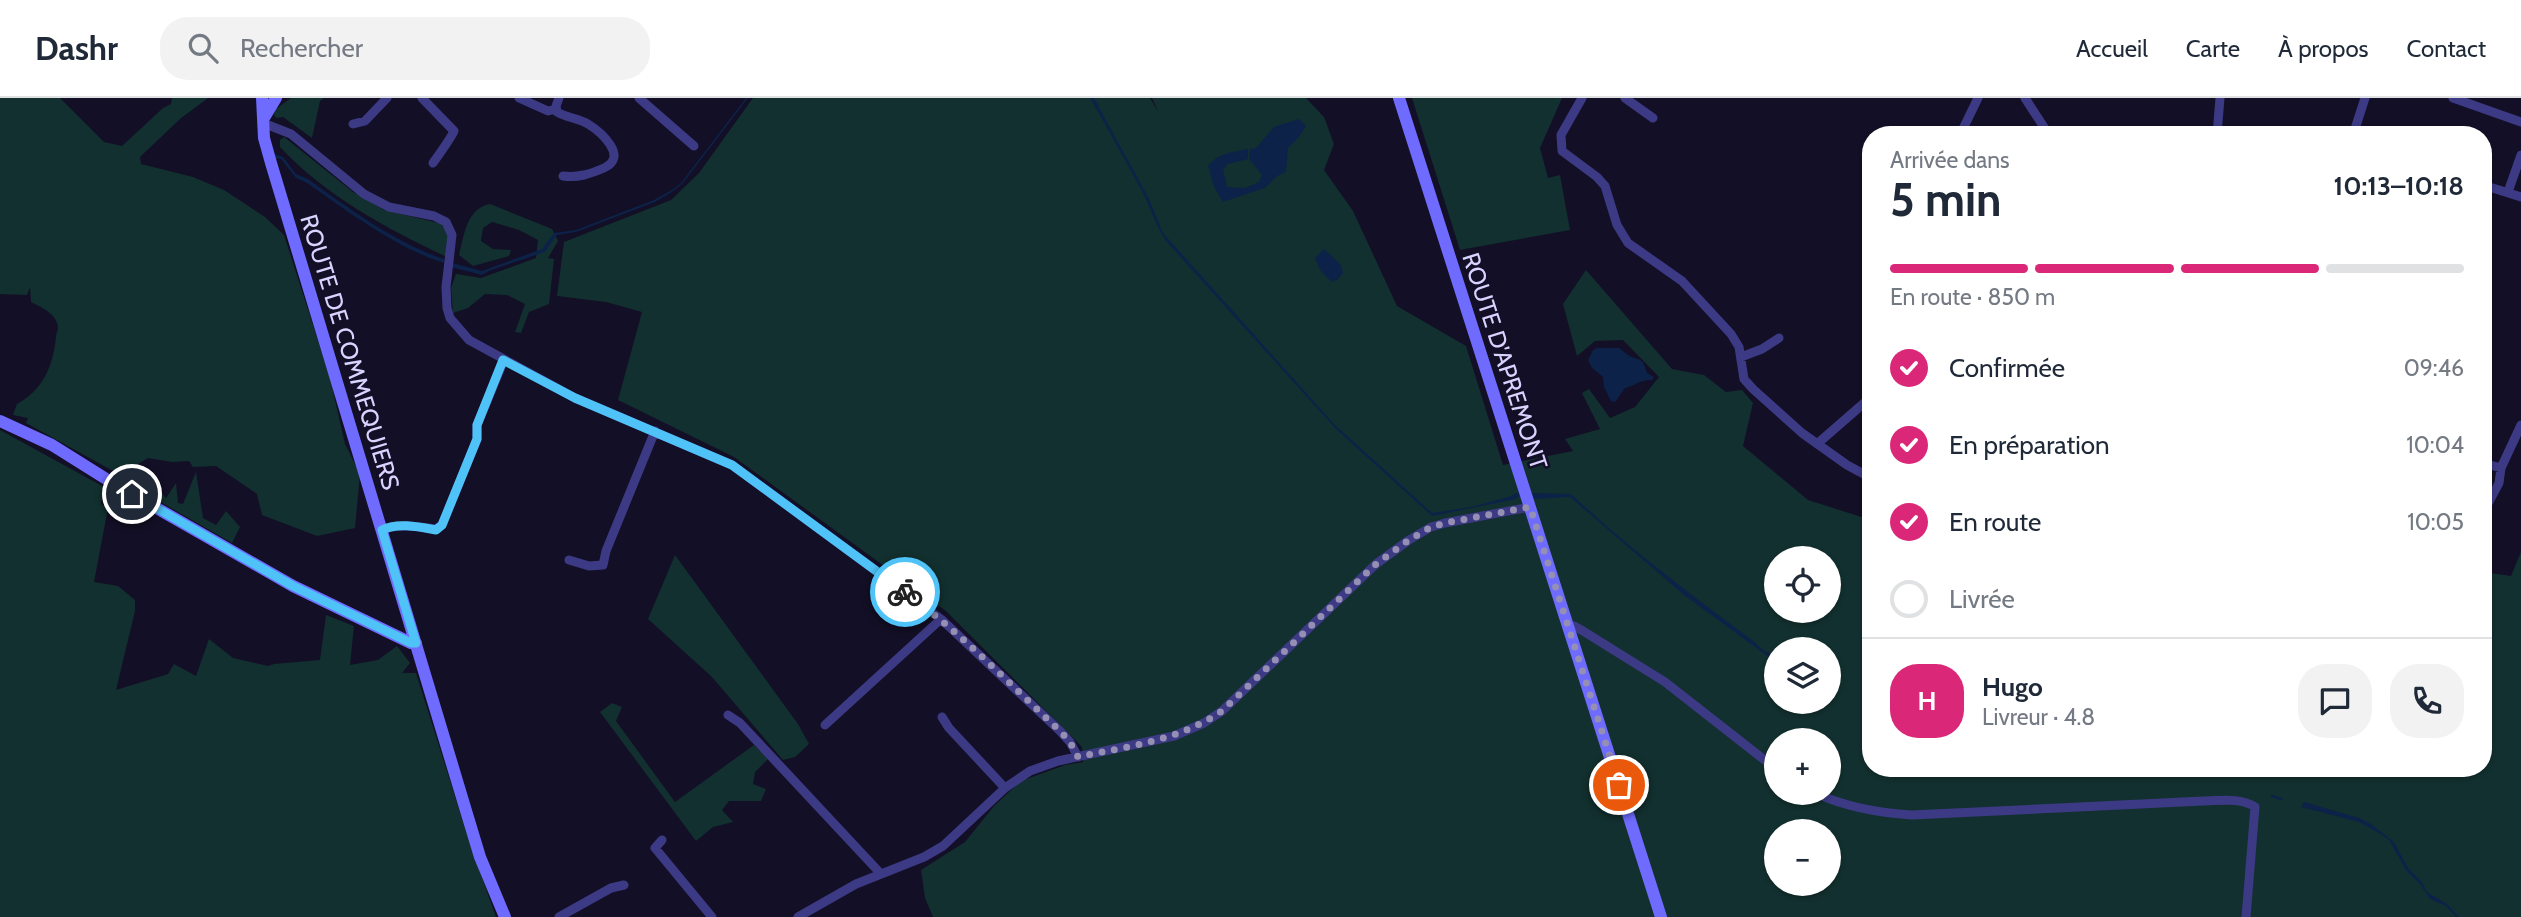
<!DOCTYPE html>
<html lang="fr">
<head>
<meta charset="utf-8">
<style>
  :root { --surface:#fff; --page:#f2f2f3; --text:#1f2937; --muted:#747a83; --line:#e0e1e3; --accent:#db2777 }
  body { margin:0; font-family:Cabin,sans-serif; background:var(--page); color:var(--text); height:100vh; display:flex; flex-direction:column; font-size:26px; white-space:nowrap }
  * { box-sizing:border-box; margin:0 }
  p { font-size:23px; color:var(--muted) }
  .icon { flex:none; width:38px; height:38px; fill:none; stroke:currentColor; stroke-width:2; stroke-linecap:round; stroke-linejoin:round }
  .map { position:relative; flex:1; overflow:hidden }
  .panel { position:absolute; left:1862px; top:28px; width:630px; height:651px; display:flex; flex-direction:column; background:var(--surface); border-radius:28px; box-shadow:0 2px 5px #0004 }
  .panel>* { flex:none }
  .fabs { position:absolute; left:1764px; top:448px; display:grid; gap:14px }
  .fabs a { display:grid; place-items:center; width:77px; height:77px; border-radius:50%; background:var(--surface); box-shadow:0 2px 5px #0004; font-size:35px }
  .pin { position:absolute; display:grid; place-items:center; width:60px; height:60px; color:#fff; margin:-30px; border:4px solid #fff; border-radius:50%; box-shadow:0 2px 7px #0007 }
  .courier { position:absolute; display:grid; place-items:center; width:70px; height:70px; margin:-35px; border:5px solid #4fc3f7; border-radius:50%; background:#fff; color:#222; box-shadow:0 2px 9px #0007 }
  .head em { font-style:normal; font-weight:700 }
  .head div { display:flex; flex-direction:column-reverse }
  .head { display:flex; align-items:center; justify-content:space-between; height:119px; padding:0 28px }
  h1 { font-size:46px; font-weight:700; line-height:52px }
  .bar { display:grid; grid-template-columns:repeat(4,1fr); gap:10px 7px; align-content:center; height:84px; padding:0 28px }
  .bar i { height:9px; border-radius:5px; background:var(--line) }
  .bar .active { background:var(--accent) }
  .bar p { grid-column:span 4 }
  .line { display:flex; align-items:center; gap:18px; padding:0 28px; border-top:2px solid var(--line) }
  .line div { flex:1 }
  .round { display:grid; place-items:center; flex:none; width:74px; height:74px; border-radius:28px; background:var(--page) }
  ol { padding:0 28px; list-style:none }
  li { display:flex; align-items:center; gap:21px; height:77px }
  li p { margin-inline-start:auto }
  li .icon { padding:7px; border-radius:50%; background:var(--accent); color:#fff; stroke-width:4 }
  li:last-child { color:var(--muted) }
  li i { width:38px; height:38px; border:4px solid var(--line); border-radius:50% }
  header { display:flex; align-items:center; gap:42px; box-sizing:border-box; height:98px; padding:0 35px; background:var(--surface); border-bottom:2px solid var(--line) }
  header strong { font-size:33px }
  nav { display:flex; gap:38px; margin-inline-start:auto; font-size:24px }
  .search { width:490px; height:63px; background:var(--page); display:flex; align-items:center; gap:18px; box-sizing:border-box; padding:0 24px; border-radius:28px; color:var(--muted); font-size:26px }
  .map>svg:first-child { display:block }
</style>
</head>
<body>
<header>
<strong>Dashr</strong>
<div class="search"><svg class="icon" aria-label="search" viewBox="0 0 24 24"><circle cx="10" cy="10" r="6"/><path d="M15 15l6 6"/></svg>Rechercher</div>
<nav><a>Accueil</a><a>Carte</a><a>À propos</a><a>Contact</a></nav>
</header>
<div class="map">
<svg width="2521" height="819" viewBox="0 0 2521 819">
  <rect width="100%" height="100%" fill="#130f26"/>
  <path fill="#12302f" fill-rule="evenodd" d="M0,0H60L104,44L122,48L163,10L171,6L172,0H208L180,21L140,59L141,66L193,79L224,92L265,119L284,137L330,280L345,346L360,376L355,430L317,438L262,417L257,396L216,368L193,369L189,363L172,364L148,360L125,374L130,380L152,384L166,400L176,385L178,405L183,406L196,374L203,420L216,427L226,413L240,429L232,445L115,378V374L26,325L28,320L13,317L17,306C43,292 53,268 56,239C56,236 58,232 58,229C57,216 41,209 31,204L30,189L27,197L0,196Z
    M291,0H324L320,3L312,40L283,19L276,20L274,16L276,11Z
    M753,0H1150L1158,13L1152,0H1306L1324,19L1334,46L1324,72L1353,113L1397,208L1466,248L1503,367L1573,353L1565,341L1600,331L1582,295L1589,291L1610,320L1635,309L1659,279L1623,242L1595,243L1577,258L1563,206L1586,172L1672,271L1704,277L1726,294L1742,292L1753,305L1743,348L1808,402L1871,422V670H2483V474L2511,478L2521,454V819H933L925,800L921,772L965,744L994,708L1021,683L1065,667L1083,664L1082,649L946,513L734,359L618,302L642,214L606,204L557,198L564,144L671,102L699,75ZM1776,460H1829V513H1776ZM1776,551H1829V604H1776ZM1776,642H1829V695H1776ZM1776,733H1829V786H1776Z
    M1412,0H1562L1540,50L1548,80L1560,77L1570,132L1460,152Z
    M284,39L353,94L384,112L443,126L449,134L447,159C387,131 326,98 280,49V42Z
    M490,106L552,131L558,143L548,160L554,161L549,206L529,214L521,235L515,234L525,206L507,197L485,196L468,210L453,215L451,190L456,176L481,180L536,160L538,142L519,132L492,124L483,130L481,143L493,151L511,152L509,158L473,168L459,157C464,137 467,110 490,106Z
    M0,332L104,389L101,406L108,410L94,484L118,488L135,502V513L116,592L168,576L174,566L196,578L209,541L233,560L268,568L274,566L320,562L326,517L354,528L350,567L378,562L397,548L410,565L402,575H416L471,749L496,819H0Z
    M675,457L798,626L809,646L795,659L783,662L712,579L648,521Z
    M612,605L622,609L616,623L675,704L754,647L768,661L755,674L753,686L766,691L761,703H729L722,712L733,724L713,729L696,743L600,614Z"/>
  <path fill="#0c2248" d="M746,0H748L683,85L672,94L655,104L576,134L557,137L545,154L491,172L482,177L451,169L452,165L482,173L542,151L554,135L576,132L654,102L672,92L681,85Z
    M1090,0H1094L1149,101L1163,135L1334,326L1432,415L1471,409L1508,399L1519,394L1520,397L1516,401L1432,418L1336,331L1166,143C1156,128 1151,111 1143,95C1126,63 1108,32 1090,0Z
    M1299,21L1306,28L1299,39L1288,50L1286,74L1277,78L1265,90L1223,104L1214,89L1208,68C1218,55 1233,54 1248,51V61L1228,66L1223,71L1227,89L1245,90L1259,84L1262,77L1249,61L1250,51L1256,50L1274,29Z
    M274,56L283,59L296,76L308,81C348,110 397,146 444,161V165C398,151 347,113 307,85L296,80L281,61L275,60Z
    M1324,151L1341,167L1343,175L1338,181L1332,184L1320,172L1315,160Z
    M1597,250H1619C1622,252 1625,255 1628,257C1640,264 1642,257 1647,275L1654,279L1652,282C1642,281 1634,288 1625,290L1615,304L1611,303L1604,289L1603,279L1592,270L1588,262L1593,252Z
    M1532,395L1571,396C1629,450 1692,498 1756,545L1760,550L1776,559V563L1766,557L1684,497L1570,399L1534,401Z
    M2304,704L2359,720L2371,726L2394,744L2408,770L2422,784L2427,794L2447,806L2459,819H2456L2446,808L2430,801L2420,786L2406,772L2389,742L2379,735L2359,724L2301,709Z"/>
  <g fill="none" stroke-linecap="round" stroke-linejoin="round">
    <path stroke="#0c2248" stroke-width="2.5" d="M2272,698L2281,701"/>
    <path stroke="#3d3a85" stroke-width="9" d="M422,0L454,33C451,40 438,58 433,65
      M519,0L548,13L556,11
      M559,0L556,8L557,14C567,20 578,20 588,26C601,34 629,59 604,70C590,76 578,80 563,78
      M639,0L694,48
      M1582,0L1561,37L1562,53L1597,79L1605,88L1617,127L1628,145L1682,183L1731,236L1739,249L1744,281L1753,291L1802,335L1847,367L1871,380
      M1625,0L1653,20
      M2025,0L2049,37
      M2453,0L2521,24
      M263,25L291,36L364,96L389,109L434,118L446,124L452,137L446,189L447,210L450,220L469,242L575,300L732,367L941,521L1060,633L1070,644L1078,659
      M353,26L365,23L387,0
      M1960,37L1978,0
      M2217,37L2220,0
      M2353,37L2365,0
      M2483,87L2521,99
      M2508,94L2521,57
      M1741,259L1762,251L1779,240
      M1817,346L1871,299
      M2483,365L2501,370
      M2483,415L2499,385L2501,370L2521,327
      M382,432C397,425 419,429 436,431L442,427L477,341V327L504,262
      M569,462L589,468L603,467L606,453L655,333
      M1568,529L1574,528L1583,533L1665,584L1776,671
      M728,617L740,625L881,776
      M942,619L949,630L1005,690
      M825,627L941,521
      M1815,695C1846,709 1878,715 1912,717L2203,703C2220,703 2240,699 2255,709L2246,819
      M662,742L655,750L712,819
      M559,819L611,790L624,787
      M798,819L856,786L924,759L943,748L1005,690L1030,673L1058,663L1174,638L1204,625L1222,613L1376,466L1409,442L1431,429L1445,425L1530,409"/>
    <path stroke="#6f6bff" stroke-width="12" d="M262,0L264,40L271,65L467,716L480,759L505,819
      M1399,0L1661,819
      M264,20L276,0
      M0,323L52,347L111,384L293,488L411,545H416"/>
  </g>
  <g fill="none" stroke-linecap="round" stroke-linejoin="round">
    <path stroke="#948fb3" stroke-width="7" stroke-dasharray="0 12.6" d="M905,494C961,535 1009,585 1060,633L1070,644L1078,659C1129,648 1178,643 1222,613L1376,466L1409,442L1431,429L1445,425L1530,409L1619,687"/>
    <path stroke="#4fc3f7" stroke-width="9" d="M132,396L293,488L411,545H416L382,432C397,424 420,429 436,432L442,427L477,341V327L503,262L575,300L732,367L905,494"/>
  </g>
  <g text-anchor="middle" dominant-baseline="central" stroke-width="5" stroke-linejoin="round" paint-order="stroke">
    <g font-size="24" fill="#d9d4ff" stroke="#130f26">
      <text transform="translate(350 254) rotate(73)">ROUTE DE COMMEQUIERS</text>
      <text transform="translate(1505 263) rotate(72)">ROUTE D'APREMONT</text>
    </g>
  </g>
</svg>
<div class="fabs">
<a><svg class="icon" aria-label="locate" viewBox="0 0 24 24"><circle cx="12" cy="12" r="6"/><path d="M12 2v4M12 18v4M2 12h4M18 12h4"/></svg></a>
<a><svg class="icon" aria-label="layers" viewBox="0 0 24 24"><path d="M12 4l9 5-9 5-9-5zM3 14l9 5 9-5"/></svg></a>
<a>+</a>
<a>−</a>
</div>
<div class="pin" style="left:1619px;top:687px;background:#ea580c"><svg class="icon" aria-label="bag" viewBox="0 0 24 24"><path d="M5 8h14l-1 12H6zM9 8a3 3 0 0 1 6 0"/></svg></div>
<div class="pin" style="left:132px;top:396px;background:#1f2937"><svg class="icon" aria-label="home" viewBox="0 0 24 24"><path d="M3 11l9-7 9 7M6 9v11h12V9"/></svg></div>
<div class="courier" style="left:905px;top:494px"><svg class="icon" aria-label="bike" viewBox="0 0 24 24"><circle cx="6" cy="16" r="4"/><circle cx="18" cy="16" r="4"/><path d="M6 16l4-8h5l3 8M10 8l3 8H6M13 5h3"/></svg></div>
<section class="panel">
<div class="head"><div><h1>5 min</h1><p>Arrivée dans</p></div><em>10:13–10:18</em></div>
<div class="bar"><i class="active"></i><i class="active"></i><i class="active"></i><i></i><p>En route · 850 m</p></div>
<ol>
<li><svg class="icon" aria-label="check" viewBox="0 0 24 24"><path d="M5 12l5 5 9-10"/></svg>Confirmée<p>09:46</p></li>
<li><svg class="icon" aria-label="check" viewBox="0 0 24 24"><path d="M5 12l5 5 9-10"/></svg>En préparation<p>10:04</p></li>
<li><svg class="icon" aria-label="check" viewBox="0 0 24 24"><path d="M5 12l5 5 9-10"/></svg>En route<p>10:05</p></li>
<li><i></i>Livrée</li>
</ol>
<div class="line" style="height:126px"><b class="round" style="background:var(--accent);color:#fff">H</b><div><b>Hugo</b><p>Livreur · 4.8</p></div><a class="round"><svg class="icon" aria-label="chat" viewBox="0 0 24 24"><path d="M4 5h16v11H9l-5 4z"/></svg></a><a class="round"><svg class="icon" aria-label="phone" viewBox="0 0 24 24"><path d="M5 4h4l2 5-3 2q2 4 5 5l2-3 5 2v4C11 20 4 13 5 4z"/></svg></a></div>
</section>
</div>
</body>
</html>
